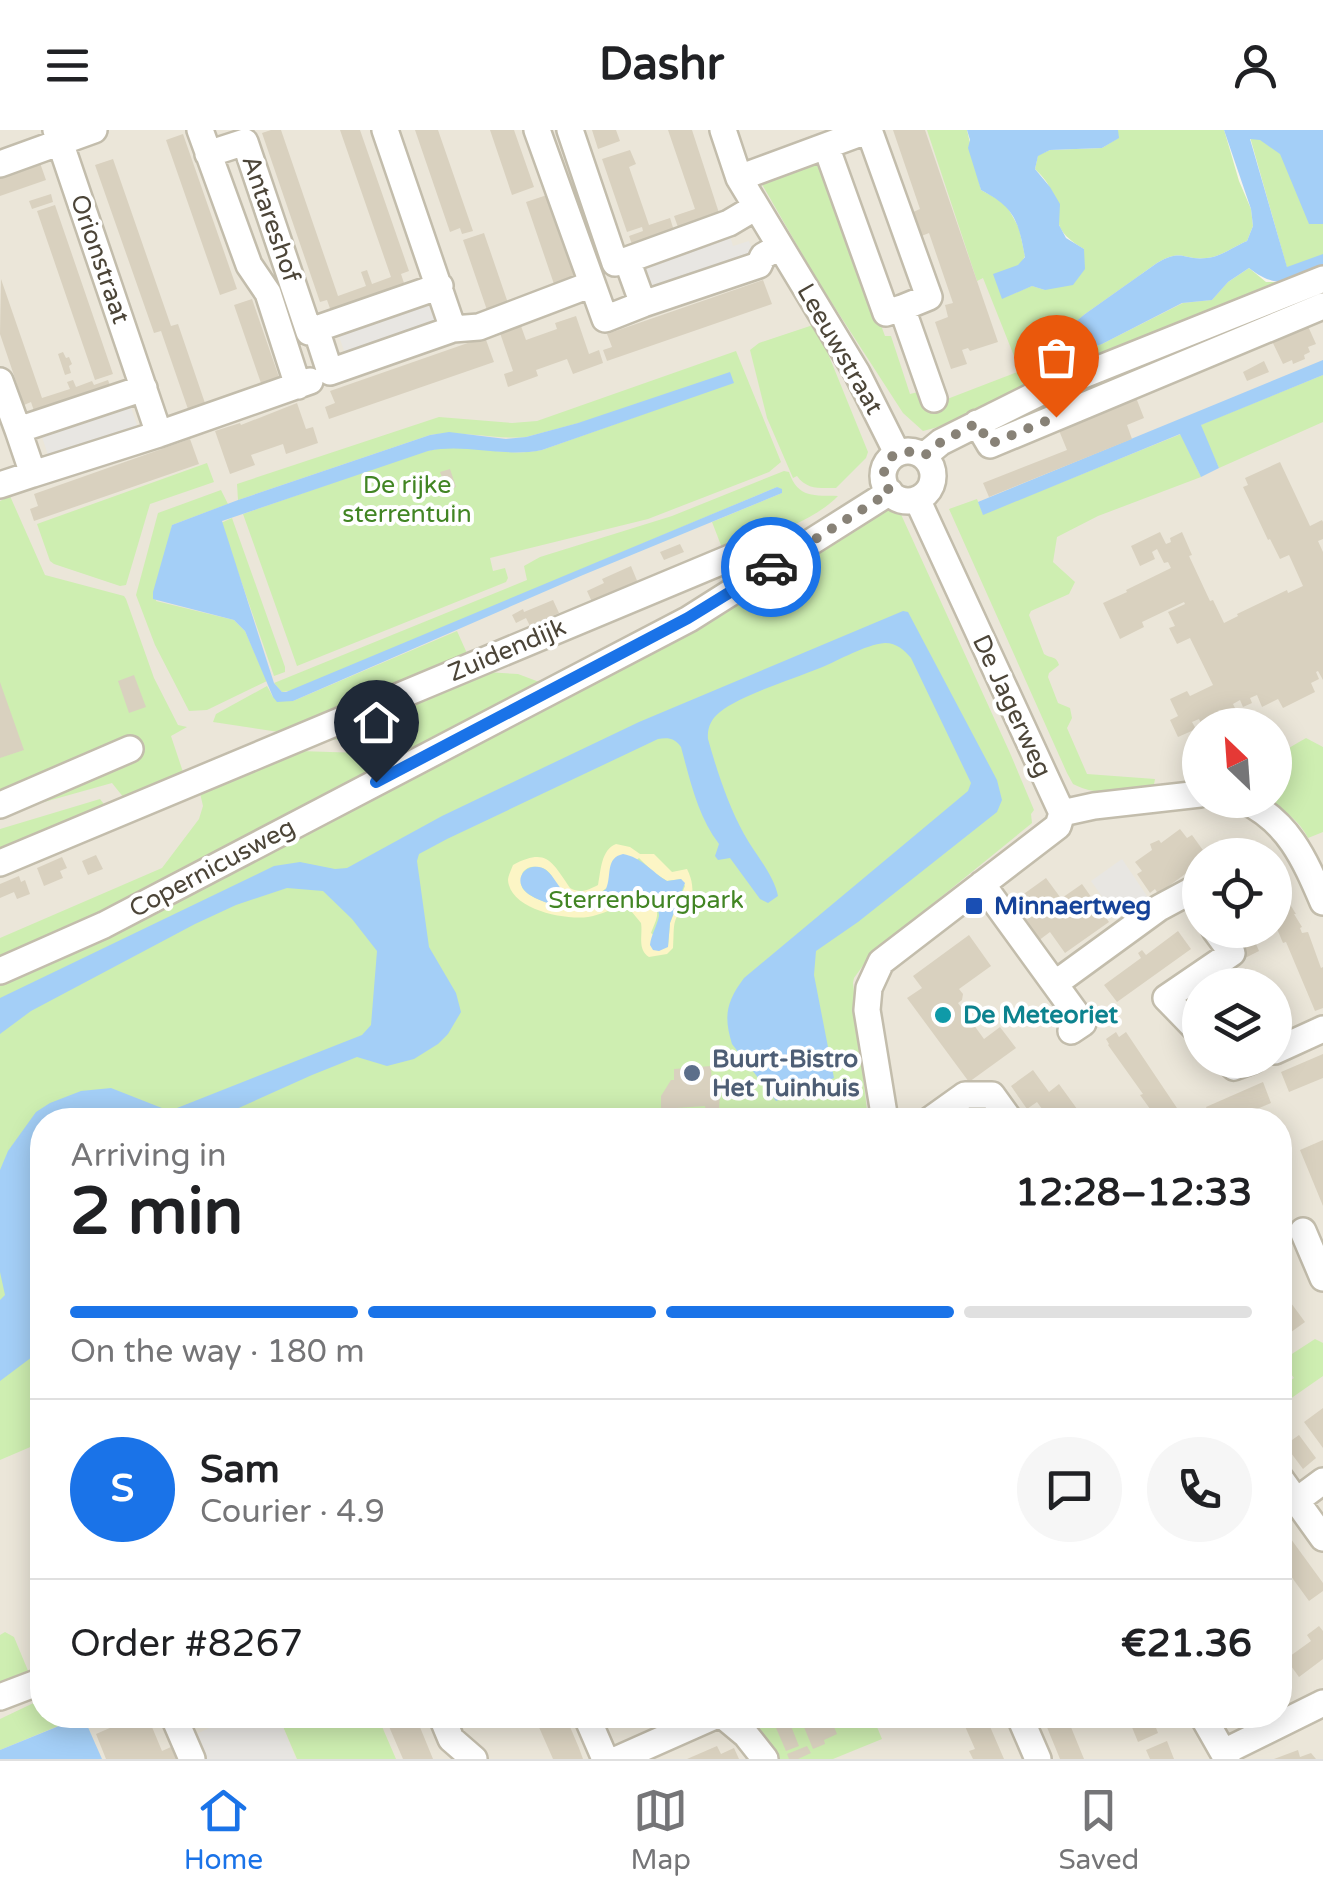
<!DOCTYPE html>
<html lang="en">
<head>
<meta charset="utf-8">
<style>
  :root { --surface:#fff; --page:#f6f6f6; --text:#202124; --muted:#757577; --line:#e0e0e0; --accent:#1a73e8 }
  body { margin:0; font-family:"Varela Round",sans-serif; background:var(--page); color:var(--text); height:100vh; display:flex; flex-direction:column; font-size:38px; white-space:nowrap }
  * { box-sizing:border-box; margin:0 }
  p { font-size:32px; color:var(--muted) }
  .icon { flex:none; width:55px; height:55px; fill:none; stroke:currentColor; stroke-width:2; stroke-linecap:round; stroke-linejoin:round }
  .map { position:relative; flex:1; overflow:hidden }
  .details { position:absolute; left:30px; top:978px; width:1262px; height:620px; display:flex; flex-direction:column; background:var(--surface); border-radius:40px; box-shadow:0 5px 25px #0003 }
  .details>* { flex:none }
  .needle { width:65px; rotate:335deg }
  .tools { position:absolute; left:1182px; top:578px; display:grid; gap:20px }
  .tools a { display:grid; place-items:center; width:110px; height:110px; border-radius:50%; background:var(--surface); box-shadow:0 5px 25px #0003; font-size:50px }
  .pin { position:absolute; display:grid; place-items:center; width:85px; height:85px; color:#fff; margin:-102px -42px; border-radius:50% 50% 50% 0; rotate:-45deg; box-shadow:0 0 10px #0007 }
  .pin .icon { rotate:45deg }
  .courier { position:absolute; display:grid; place-items:center; width:100px; height:100px; margin:-50px; border:8px solid #1a73e8; border-radius:50%; background:#fff; color:#222; box-shadow:0 2px 12px #0007 }
  .headline em { font-style:normal; font-weight:700 }
  .headline div { display:flex; flex-direction:column-reverse }
  .headline { display:flex; align-items:center; justify-content:space-between; height:170px; padding:0 40px }
  h1 { font-size:65px; font-weight:700; line-height:75px }
  .bar { display:grid; grid-template-columns:repeat(4,1fr); gap:15px 10px; align-content:center; height:120px; padding:0 40px }
  .bar i { height:12px; border-radius:8px; background:var(--line) }
  .bar .active { background:var(--accent) }
  .bar p { grid-column:span 4 }
  .line { display:flex; align-items:center; gap:25px; padding:0 40px; border-top:2px solid var(--line) }
  .line div { flex:1 }
  .round { display:grid; place-items:center; flex:none; width:105px; height:105px; border-radius:52px; background:var(--page) }
  header { display:flex; justify-content:space-between; align-items:center; height:130px; padding:0 40px; background:var(--surface); font-size:45px; font-weight:700 }
  .tabs { display:flex; justify-content:space-around; align-items:center; height:140px; border-top:2px solid var(--line); background:var(--surface); font-size:28px; color:var(--muted) }
  .tabs a { display:grid; justify-items:center; gap:5px }
  .tabs .active { color:var(--accent) }
  .map>svg:first-child { display:block }
</style>
</head>
<body>
<header><svg class="icon" aria-label="menu" viewBox="0 0 24 24"><path d="M4 6h16M4 12h16M4 18h16"/></svg>Dashr<svg class="icon" aria-label="person" viewBox="0 0 24 24"><circle cx="12" cy="8" r="4"/><path d="M4 21q1-7 8-7t8 7"/></svg></header>
<div class="map">
<svg width="1323" height="1629" viewBox="0 0 1323 1629">
  <rect width="100%" height="100%" fill="#f7f4eb"/>
  <path fill="#ebe6d9" fill-rule="evenodd" d="M0,0H938L983,132L1323,159V1629H0ZM1200,595H1275V670H1200ZM1200,725H1275V800H1200ZM1200,855H1275V930H1200ZM42,990H1280V1585H42Z"/>
  <path fill="#ceeeb1" d="M927,0H967L981,60L1005,73L1013,87L1019,98L1025,126L1003,168L1032,156L1045,160L1084,119C1047,97 1064,89 1050,58C1047,51 1040,44 1035,39L1038,25L1050,20L1102,18L1118,8V0H1224L1225,3L1239,51L1251,79L1253,96L1247,111C1235,116 1220,127 1207,128C1184,131 1183,118 1157,133L1085,184L1045,218L1053,232L1102,214L1183,173L1212,170L1228,152L1249,138L1266,152H1282L1287,138L1248,0H1323V139L1013,261L938,297L923,301L903,283L817,150L759,49L819,29L885,206H891L910,264L922,261L929,276L1020,241L983,148L977,151Z
    M1323,160V166L1001,300L995,296L997,292Z
    M816,194L868,322L866,328L836,358C820,358 807,360 797,346L793,348L767,288L750,220L759,213Z
    M736,221L781,332L769,342L648,389L490,428L493,441L505,438L508,448L506,452L297,536L243,384L412,325C428,321 444,316 460,317C489,319 513,326 542,320L734,252L526,307C494,310 463,300 430,305L238,370L237,354L439,287L512,293L537,291Z
    M1323,245V292L1219,338L1200,297L1202,294Z
    M1181,304L1201,347L1098,386L1057,407L1053,432L1075,452L1069,464L1031,481L1029,485L1044,524C1051,529 1056,525 1059,535L1049,543L1048,547L1058,573L1070,578L1072,588L1067,598L1087,644L1155,649L1153,660C1125,662 1098,667 1073,654L1067,643L949,379L977,369L983,384Z
    M207,333L214,352L150,374L126,455L120,456L54,434L50,431L37,394Z
    M784,341L789,342C798,369 815,365 838,366C812,393 760,408 724,423L712,392L782,363L777,357L295,560L282,562L274,553L527,450L524,436L540,427L672,386Z
    M221,360L228,374L172,395L156,471L234,490L245,501L267,551L207,580L189,581L155,515L136,465L158,383Z
    M10,366L45,445L124,466L126,469L154,548L178,595L187,597L171,606L187,654L132,678L112,653L12,681L137,620L130,604L0,663V371Z
    M885,378L899,380L1010,623L1034,680L1031,684L1032,693L872,823L854,848L853,853L868,990H42V1312L0,1330V838Z
    M232,388L285,537V542L274,546L221,393Z
    M457,501L470,530L292,604L213,592L216,584L267,556L273,567L293,571Z
    M486,542L518,544L542,553L417,622C391,605 357,610 326,610Z
    M1306,608L1323,617V702L1308,708C1300,692 1285,681 1271,670H1275V626Z
    M299,621L393,624L403,629L161,755L0,832V808L162,738L199,689L203,676L200,663Z
    M100,669L113,686L0,732V699Z
    M1315,1209L1323,1213V1246L1280,1276V1257L1294,1248L1281,1231Z
    M5,1502L14,1507L29,1543L0,1553V1505Z
    M42,1569V1585H85L0,1620V1589Z
    M278,1585H327L341,1588L347,1585H377L396,1629H297Z
    M738,1585H872L882,1609L833,1629H779L760,1604Z"/>
  <path fill="#fcf5c5" fill-rule="evenodd" d="M616,714L630,717L640,724H654L672,742L687,739C693,751 693,759 692,772C670,788 675,793 673,818L667,824L649,827C637,819 643,805 641,793L627,776C613,777 602,785 588,787C565,790 510,780 508,750C508,746 512,738 513,735C547,717 552,732 570,758C581,764 588,760 598,755C601,740 601,720 616,714ZM639,728L653,742L667,751L681,749L685,756L670,793L668,816L651,803C657,788 662,781 649,769C627,747 609,776 586,779C571,780 528,771 522,757C521,752 521,746 523,742C527,737 531,736 537,737C553,738 553,753 562,763C568,768 577,770 584,769C603,767 624,741 639,728Z"/>
  <path fill="#e8e6e2" d="M728,100L733,116L749,111L754,125L648,162L638,131Z
    M427,170L437,197L347,229L337,201Z
    M129,271L139,301L50,331L40,301Z
    M1122,729L1149,769L1139,776L1144,784L1124,798L1091,751Z
    M239,1585H278L296,1629H207L196,1604Z"/>
  <path fill="#a4cff7" d="M967,0H1118L1119,8L1102,18L1050,20L1038,26L1035,39L1050,57L1060,74L1059,95L1066,108L1084,119L1085,139L1073,155L1045,160L1032,156L1002,169L993,144L1018,135L1025,127C1018,90 1015,78 981,60L968,18L970,10Z
    M1224,0H1323V94H1309L1280,24L1260,10L1250,9L1287,137L1323,124V137C1290,149 1280,162 1249,138L1228,152L1212,170L1182,173L1102,214L1053,232L1044,218L1085,184L1157,133C1183,118 1184,131 1207,128C1220,127 1235,116 1247,111L1253,96L1251,79Z
    M1323,230V245L1201,295L1219,338L1201,347L1180,304L983,385L978,372Z
    M730,242L734,253L542,320C503,328 466,313 428,321L222,391L274,553L282,562H286L777,357L782,359V363L583,445L293,571L277,572L273,567L245,501L234,490L153,469V462L172,395L238,370L430,305L449,302L506,309L526,307L578,293Z
    M903,481L908,482L997,650L1002,670L997,682L858,792L816,821L814,845L834,948L776,971L732,914C723,885 727,871 744,848L968,661L971,653L911,528C904,520 897,513 885,513C864,515 840,530 820,538C793,549 741,565 720,582C711,589 707,598 708,609C717,641 728,675 744,704C755,724 774,745 778,766L768,773L760,769L730,728L718,730L715,726L719,714C698,687 690,650 681,617C675,608 668,607 658,609L447,709L419,724L417,731L429,817L456,863L461,882L448,904L438,914L414,929L387,936L357,927L312,945L212,990H42V1214L32,1227L0,1251V1170L5,1165L0,1142V1040L8,1021L36,982L50,973L81,961L111,958L167,980L177,978L362,905L371,895L377,821L352,789L323,761L287,758L236,775L195,794L31,881L0,904V868L274,736L300,732L335,739L347,738L442,686L639,592Z
    M623,724C641,727 652,742 667,751L681,749L685,753L670,793L668,817L659,821L653,820L650,815C651,805 657,796 659,786C659,780 656,776 652,772C628,745 609,776 583,779C569,781 534,771 525,761C514,750 524,734 539,737C561,740 561,794 606,759C612,745 605,728 623,724Z
    M86,1585L90,1593L87,1595L102,1629H0V1620Z"/>
  <path fill="#d9d1bf" d="M271,0H281L338,166L366,156L361,142L367,140L372,154L391,147L340,0H360L409,141L401,144L406,159L332,184L327,170L320,172L262,3Z
    M415,0H438L473,101L462,104L460,98L450,102Z
    M490,0H514L534,57L512,65Z
    M592,0H616L620,11L598,19Z
    M668,0H692L720,86L679,100L674,86L695,79Z
    M893,0H925L998,212L970,221L968,218L962,220L967,234L951,239L935,192L948,187L945,175L953,173L929,103L919,107L911,83L920,79Z
    M183,4L237,159L220,165L166,10Z
    M630,20L636,34L629,37L649,95L670,88L674,101L633,117L629,106L643,101L642,97L627,102L602,29Z
    M113,29L171,196L178,194L207,279L190,285L161,201L154,203L95,35Z
    M39,30L46,50L0,66V44Z
    M51,64L53,72L32,79L29,71Z
    M547,65L577,153L556,160L526,72Z
    M55,75L113,244L95,250L37,81Z
    M484,103L509,176L488,183L463,110Z
    M1,149L42,268L70,259L67,252L73,250L76,257L92,251L94,255L108,250L112,261L36,287L31,272L24,275L0,204Z
    M763,150L772,174L607,231L603,220L612,217L607,204Z
    M252,169L281,253L263,259L234,175Z
    M576,186L589,224L599,220L603,233L573,244L567,229L536,240L538,246L508,257L504,244L513,241L500,203L521,196L526,210L557,199L555,193Z
    M1307,194L1316,214L1308,217L1310,222L1304,225L1305,229L1293,234L1292,230L1283,234L1271,209Z
    M485,207L494,232L329,289L325,277L335,273L330,261Z
    M63,222L66,228L69,227L72,234L69,236L71,243L65,245L58,224Z
    M1264,231L1269,242L1247,251L1243,242Z
    M1135,265L1144,288L1127,295L1132,309L989,367L983,353L1067,320L1058,298Z
    M297,273L306,299L313,297L318,313L286,324L283,314L251,325L255,335L230,344L215,301L240,293L241,295Z
    M190,309L199,334L34,391L30,379L38,376L34,364Z
    M1280,332L1310,396L1322,390L1323,392V409L1318,411L1323,422V550L1318,541L1316,542L1319,549L1311,553L1315,562L1283,578L1278,569L1262,577L1257,565L1250,568L1252,573L1243,577L1240,570L1233,574L1236,580L1204,595H1202L1199,589L1192,592L1196,599L1178,607L1170,590L1178,586L1170,569L1187,561L1190,566L1213,555L1190,508L1177,514L1169,498L1175,496L1168,482L1185,474L1184,472L1142,492L1144,497L1120,509L1103,473L1127,462L1126,460L1171,438L1168,432L1164,433L1157,419L1152,422L1155,429L1140,436L1131,416L1160,402L1166,414L1171,412L1170,408L1182,402L1192,425L1189,426L1210,471L1213,470L1224,493L1238,486L1237,484L1287,460L1288,463L1303,456L1289,425L1280,429L1270,409L1268,410L1243,357L1248,355L1245,348Z
    M450,339L456,357L447,360L440,342Z
    M680,414L684,422L664,430L660,422Z
    M631,436L638,453L592,472L587,461L604,453L602,449Z
    M553,470L559,483L530,496L526,488L516,493L512,485L523,479L524,482Z
    M134,545L146,577L129,583L118,551Z
    M0,552L24,620L0,628Z
    M1180,699L1187,708L1192,705L1205,723L1200,725V733L1158,764L1155,759L1150,763L1137,744L1142,741L1135,732L1152,720L1150,714L1159,710L1161,713Z
    M96,725L103,739L88,745L82,731Z
    M62,727L67,738L60,741L63,748L44,756L37,738Z
    M19,746L21,752L25,750L30,764L17,769L14,762L0,768V754Z
    M1046,748L1060,767L1059,770L1082,754L1109,792L1065,823L1050,802L1034,814L1007,776Z
    M1279,748H1281L1285,762L1287,763L1291,776L1296,784H1294L1302,797L1300,798L1302,803L1308,802L1321,838L1323,837V878L1315,881L1286,812L1283,813L1275,794V750Z
    M1233,800H1250L1259,821L1245,828Z
    M1178,801L1191,819L1117,872L1104,855L1141,828L1138,823L1142,820L1146,825Z
    M969,805L991,836L959,859L963,864L962,870L958,873L984,909L1000,897L1016,918L969,952L907,868L922,858L913,846Z
    M1246,838L1253,855H1229L1225,846Z
    M1116,902L1119,907L1126,902L1185,990H1158L1140,965L1143,964L1108,915L1109,914L1106,909Z
    M1323,924V948L1289,962L1281,942Z
    M711,936L712,963H720L719,980L706,981L705,976L676,978L677,990H650L649,980L661,979V966L671,950H674V939Z
    M1033,940L1049,962L1059,954L1085,990H1050L1037,972L1027,979L1011,956Z
    M1263,952L1271,973L1231,990H1212L1206,977Z
    M1323,1010V1076L1300,1020Z
    M1280,1158L1305,1192L1287,1205L1280,1195Z
    M1323,1278V1318L1304,1292Z
    M1299,1305L1316,1328L1303,1339L1285,1315Z
    M1280,1394L1323,1453V1461L1309,1471L1280,1431Z
    M1319,1496L1323,1501V1529L1299,1547L1286,1529L1311,1511L1307,1505Z
    M116,1585H147L162,1621L171,1617L176,1629H106L96,1604L119,1594Z
    M384,1585H415L433,1629H403Z
    M565,1585L579,1618L583,1629H553L538,1595Z
    M799,1585H813L815,1590L829,1585L837,1604L824,1610L825,1614L813,1619Z
    M960,1585H985L1004,1629H973L969,1621L975,1619Z
    M1042,1585H1066L1084,1629H1060Z
    M1127,1585H1151L1158,1603L1138,1612Z
    M787,1586L799,1616L786,1621L773,1591Z
    M1167,1611L1174,1629H1150L1146,1620Z
    M717,1616L721,1624L734,1618L739,1629H687Z
    M807,1616L811,1623L798,1629H789L787,1624Z
    M1298,1620L1300,1627L1311,1623L1316,1629H1274Z"/>
  <g fill="none" stroke-linecap="round" stroke-linejoin="round">
    <g stroke="#c3bdac" stroke-width="30">
      <path id="minor" d="M56,0L159,304L33,344L18,300L144,258
        M200,0L249,135L268,163L298,256
        M385,0L453,199L330,242L316,199L440,156
        M537,0L605,189L643,174
        M570,0L615,133L627,130
        M723,0L739,48L857,243L897,323
        M826,16L886,183L902,178L934,269
        M208,24L245,12L309,202
        M0,34L94,0
        M739,48L869,0L929,167L902,178
        M756,77L729,93L627,130L643,174L759,135L763,126L779,117
        M453,199L479,197L592,154
        M0,251L18,300
        M977,293L990,315L1323,176
        M159,304L310,251
        M883 346a25 25 0 1 1 50 0a25 25 0 1 1-50 0Z
        M924,326L941,312L1041,262L1323,149
        M0,355L33,344
        M1243,670C1288,691 1304,728 1323,772
        M0,675L130,619
        M1062,683L1094,676L1200,664
        M0,733L768,412L793,425
        M982,754L1083,893L1071,901
        M0,841L104,795L689,489L890,362
        M1056,853L1159,778L1200,756
        M1200,903L1166,868L1232,823L1215,800
        M1275,921L1323,899
        M1227,930L1234,937L1253,930
        M885,990L867,880L869,858L881,832L1058,696L1062,683L917,369
        M930,990L965,965H992L1010,990
        M1303,1101L1323,1148
        M1280,1348L1323,1408
        M1296,1371L1323,1351
        M0,1567L42,1551
        M173,1585L192,1629
        M441,1585L451,1609L474,1629
        M586,1585L605,1629
        M722,1585L746,1605L765,1629
        M1019,1585L1038,1629
        M1202,1585L1227,1629
        M1224,1622L1323,1573
        M618,1629L717,1585"/>
    </g>
    <use href="#minor" stroke="#fff" stroke-width="25"/>
  </g>
  <g fill="none" stroke-linecap="round" stroke-linejoin="round">
    <path stroke="#888277" stroke-width="10" stroke-dasharray="0 18" d="M771,437L890,362C873,335 895,312 924,326L941,312L977,293L990,314L1056,287"/>
    <path stroke="#1a73e8" stroke-width="12" d="M376,652L688,488L771,437"/>
  </g>
  <rect fill="#1a4fb4" stroke="#fff" stroke-width="4" x="964" y="766" width="20" height="20" rx="5"/>
  <circle fill="#0f9aa8" stroke="#fff" stroke-width="4" cx="943" cy="885" r="10"/>
  <circle fill="#5c6f8a" stroke="#fff" stroke-width="4" cx="692" cy="943" r="10"/>
  <g text-anchor="middle" dominant-baseline="central" stroke-width="8" stroke-linejoin="round" paint-order="stroke">
    <g font-size="25" fill="#4c4538" stroke="#fff">
      <text transform="translate(271 89) rotate(71)">Antareshof</text>
      <text transform="translate(100 129) rotate(71)">Orionstraat</text>
      <text transform="translate(840 219) rotate(60)">Leeuwstraat</text>
      <text transform="translate(507 520) rotate(-23)">Zuidendijk</text>
      <text transform="translate(1012 576) rotate(65)">De Jagerweg</text>
      <text transform="translate(212 738) rotate(-28)">Copernicusweg</text>
    </g>
    <g font-size="25" fill="#428524" stroke="#fff">
      <text x="407" y="355">De rijke<tspan x="407" dy="29">sterrentuin</tspan></text>
      <text x="646" y="770">Sterrenburgpark</text>
    </g>
    <g font-size="25" font-weight="bold" fill="#164399" stroke="#fff" text-anchor="start">
      <text x="994" y="776">Minnaertweg</text>
    </g>
    <g font-size="25" font-weight="bold" fill="#0d838f" stroke="#fff" text-anchor="start">
      <text x="963" y="885">De Meteoriet</text>
    </g>
    <g font-size="25" font-weight="bold" fill="#4e5e75" stroke="#fff" text-anchor="start">
      <text x="712" y="929">Buurt-Bistro<tspan x="712" dy="29">Het Tuinhuis</tspan></text>
    </g>
  </g>
</svg>
<div class="tools">
<a><svg class="needle" viewBox="-14 -14 28 28"><path d="M0-13l5 13h-10z" fill="#e53935"/><path d="M0 13l5-13h-10z" fill="#757577"/></svg></a>
<a><svg class="icon" aria-label="locate" viewBox="0 0 24 24"><circle cx="12" cy="12" r="6"/><path d="M12 2v4M12 18v4M2 12h4M18 12h4"/></svg></a>
<a><svg class="icon" aria-label="layers" viewBox="0 0 24 24"><path d="M12 4l9 5-9 5-9-5zM3 14l9 5 9-5"/></svg></a>
</div>
<div class="pin" style="left:1056px;top:287px;background:#ea580c"><svg class="icon" aria-label="bag" viewBox="0 0 24 24"><path d="M5 8h14l-1 12H6zM9 8a3 3 0 0 1 6 0"/></svg></div>
<div class="pin" style="left:376px;top:652px;background:#1f2937"><svg class="icon" aria-label="home" viewBox="0 0 24 24"><path d="M3 11l9-7 9 7M6 9v11h12V9"/></svg></div>
<div class="courier" style="left:771px;top:437px"><svg class="icon" aria-label="car" viewBox="0 0 24 24"><path d="M5 17H2v-5l4-1 3-4h7l3 4 3 1v5h-3M9 17h6M6 11h13"/><circle cx="7" cy="17" r="2"/><circle cx="17" cy="17" r="2"/></svg></div>
<section class="details">
<div class="headline"><div><h1>2 min</h1><p>Arriving in</p></div><em>12:28–12:33</em></div>
<div class="bar"><i class="active"></i><i class="active"></i><i class="active"></i><i></i><p>On the way · 180 m</p></div>
<div class="line" style="height:180px"><b class="round" style="background:var(--accent);color:#fff">S</b><div><b>Sam</b><p>Courier · 4.9</p></div><a class="round"><svg class="icon" aria-label="chat" viewBox="0 0 24 24"><path d="M4 5h16v11H9l-5 4z"/></svg></a><a class="round"><svg class="icon" aria-label="phone" viewBox="0 0 24 24"><path d="M5 4h4l2 5-3 2q2 4 5 5l2-3 5 2v4C11 20 4 13 5 4z"/></svg></a></div>
<div class="line" style="height:130px"><div>Order #8267</div><b>€21.36</b></div>
</section>
</div>
<nav class="tabs">
<a class="active"><svg class="icon" aria-label="home" viewBox="0 0 24 24"><path d="M3 11l9-7 9 7M6 9v11h12V9"/></svg>Home</a>
<a><svg class="icon" aria-label="map" viewBox="0 0 24 24"><path d="M3 6l6-2 6 2 6-2v14l-6 2-6-2-6 2zM9 4v14M15 6v14"/></svg>Map</a>
<a><svg class="icon" aria-label="saved" viewBox="0 0 24 24"><path d="M7 4h10v16l-5-4-5 4z"/></svg>Saved</a>
</nav>
</body>
</html>
